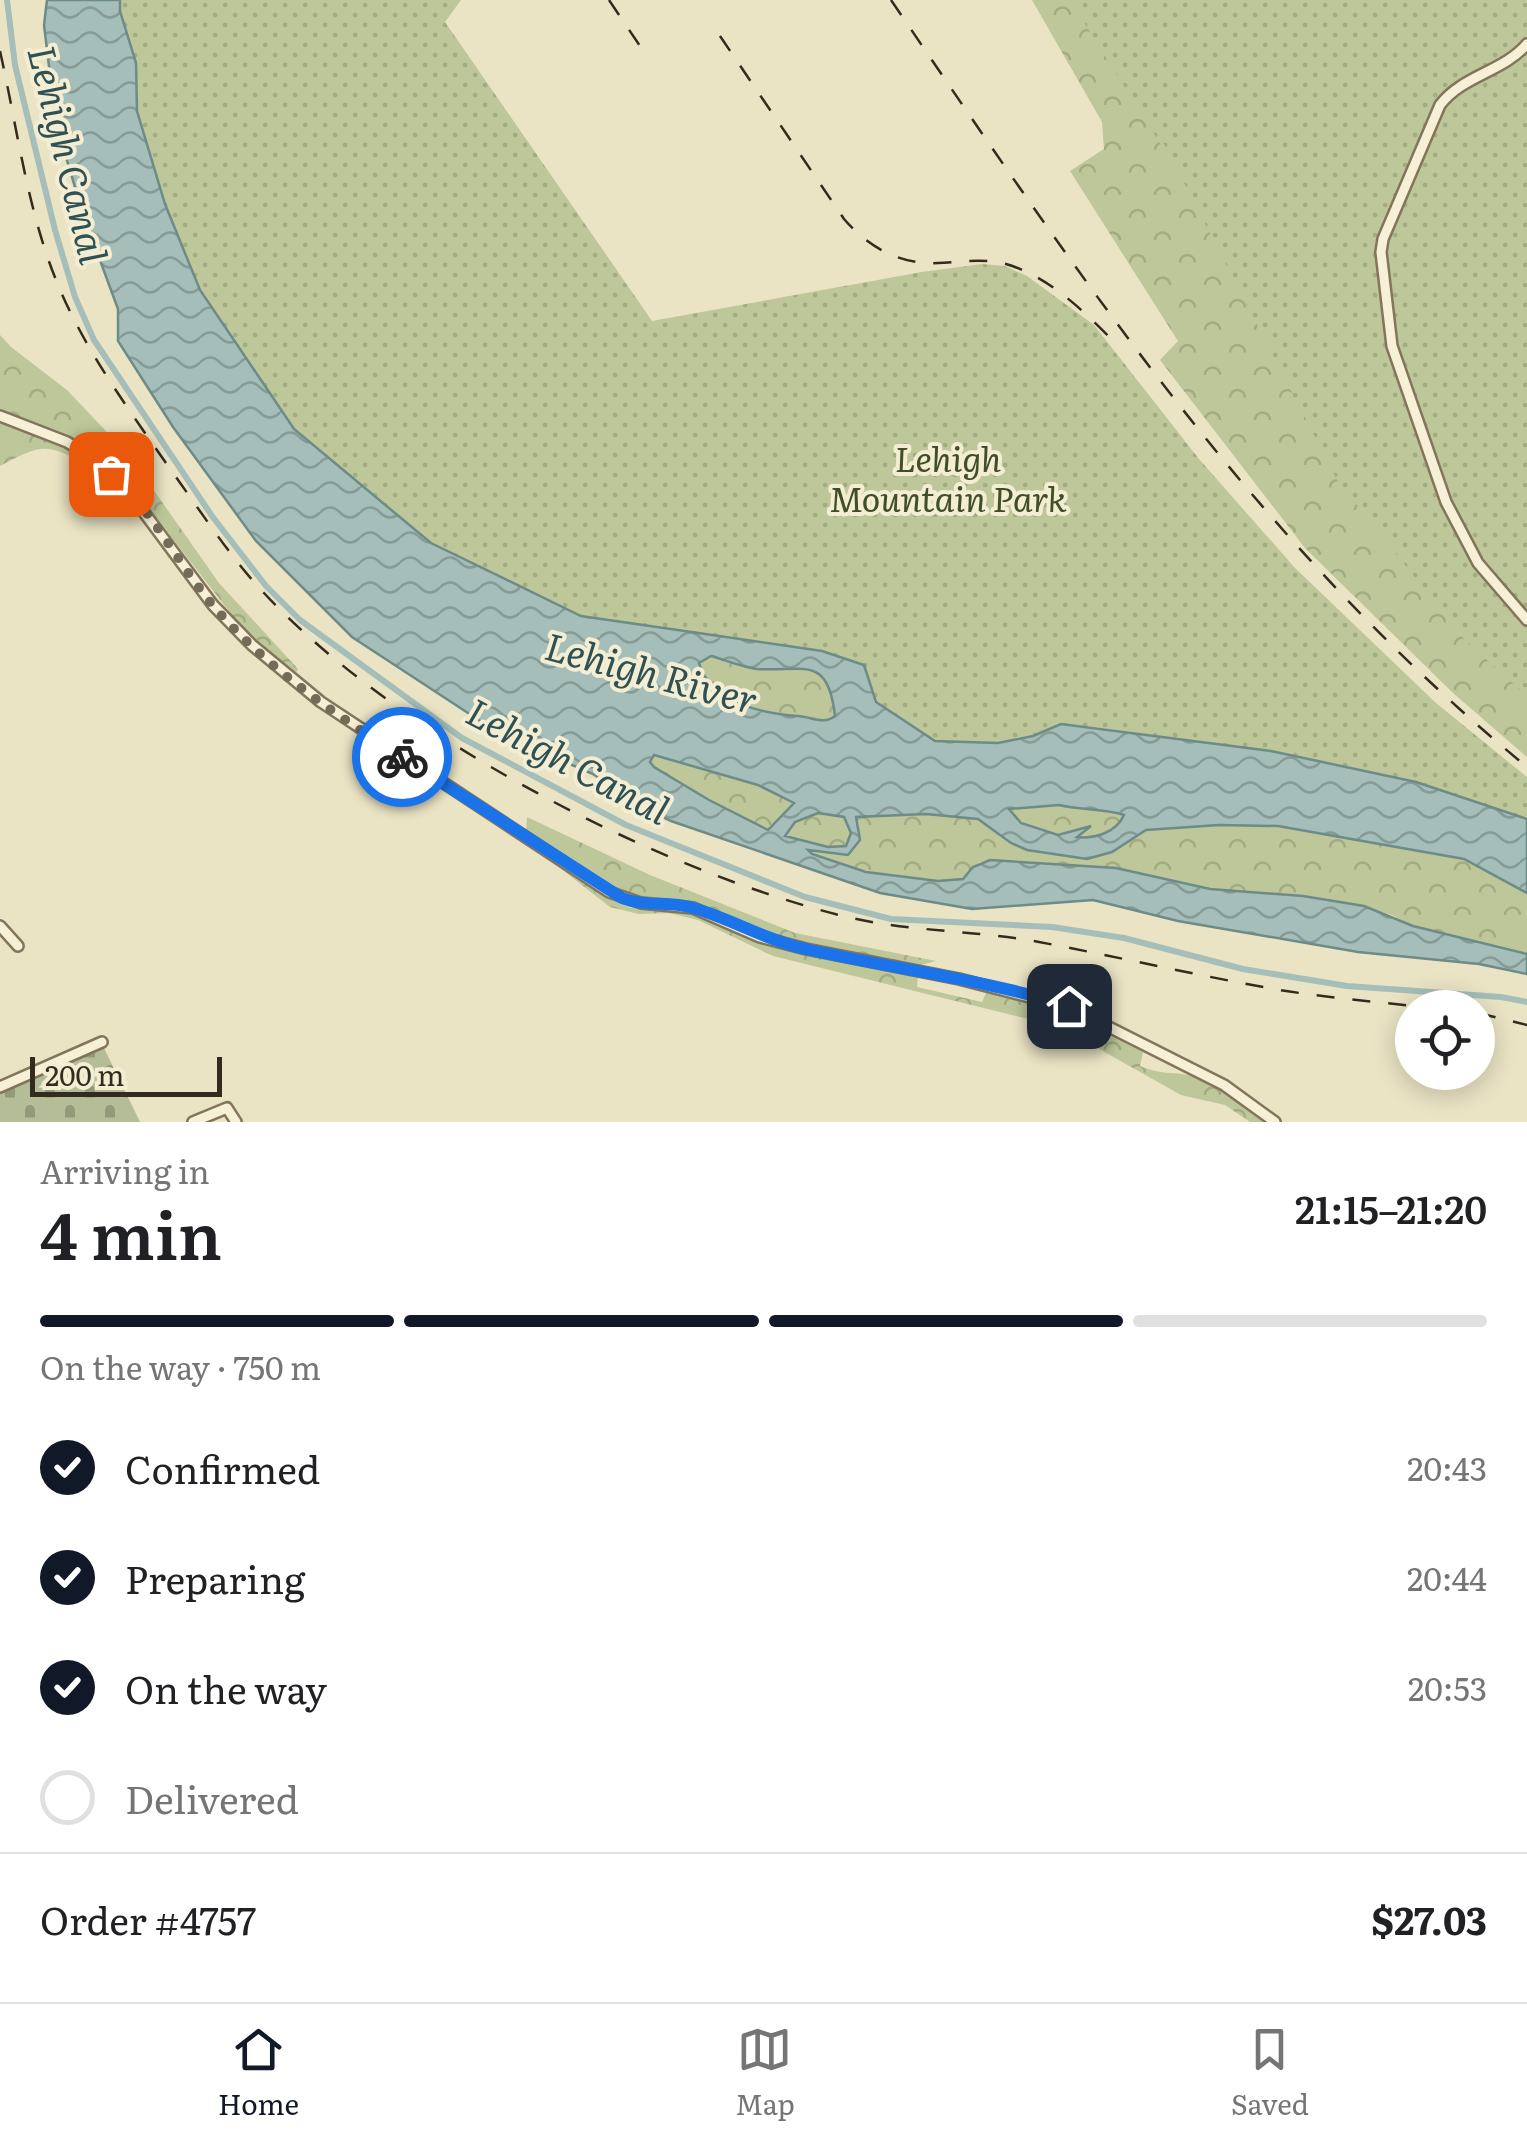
<!DOCTYPE html>
<html lang="en">
<head>
<meta charset="utf-8">
<style>
  :root { --surface:#fff; --page:#f6f6f6; --text:#202124; --muted:#757577; --line:#e0e0e0; --accent:#111827 }
  body { margin:0; font-family:Literata,serif; background:var(--page); color:var(--text); height:100vh; display:flex; flex-direction:column; font-size:38px; white-space:nowrap }
  * { box-sizing:border-box; margin:0 }
  p { font-size:32px; color:var(--muted) }
  .icon { flex:none; width:55px; height:55px; fill:none; stroke:currentColor; stroke-width:2; stroke-linecap:round; stroke-linejoin:round }
  .map { position:relative; height:1122px; overflow:hidden }
  .details { display:flex; flex-direction:column; background:var(--surface); flex:1 }
  .details>* { flex:none }
  .buttons { position:absolute; left:1395px; top:990px; display:grid; gap:20px }
  .buttons a { display:grid; place-items:center; width:100px; height:100px; border-radius:50%; background:var(--surface); box-shadow:0 5px 25px #0003; font-size:50px }
  .scale { position:absolute; left:30px; bottom:25px; width:192px; box-sizing:border-box; padding-left:10px; border:5px solid #342b1f; border-top:0; font-size:28px; line-height:35px; white-space:nowrap; color:#342b1f; -webkit-text-stroke:8px #f2edd3; paint-order:stroke }
  .pin { position:absolute; display:grid; place-items:center; width:85px; height:85px; color:#fff; margin:-42px; border-radius:20px; box-shadow:0 5px 15px #0006 }
  .courier { position:absolute; display:grid; place-items:center; width:100px; height:100px; margin:-50px; border:8px solid #1a73e8; border-radius:50%; background:#fff; color:#222; box-shadow:0 2px 12px #0007 }
  .headline em { font-style:normal; font-weight:600 }
  .headline div { display:flex; flex-direction:column-reverse }
  .headline { display:flex; align-items:center; justify-content:space-between; height:170px; padding:0 40px }
  h1 { font-size:65px; font-weight:600; line-height:75px }
  .bar { display:grid; grid-template-columns:repeat(4,1fr); gap:15px 10px; align-content:center; height:120px; padding:0 40px }
  .bar i { height:12px; border-radius:8px; background:var(--line) }
  .bar .selected { background:var(--accent) }
  .bar p { grid-column:span 4 }
  .line { display:flex; align-items:center; gap:25px; padding:0 40px; border-top:2px solid var(--line) }
  .line div { flex:1 }
  ol { padding:0 40px; list-style:none }
  li { display:flex; align-items:center; gap:30px; height:110px }
  li p { margin-inline-start:auto }
  li .icon { padding:10px; border-radius:50%; background:var(--accent); color:#fff; stroke-width:4 }
  li:last-child { color:var(--muted) }
  li i { width:55px; height:55px; border:5px solid var(--line); border-radius:50% }
  .tab-bar { display:flex; justify-content:space-around; align-items:center; height:140px; border-top:2px solid var(--line); background:var(--surface); font-size:28px; color:var(--muted) }
  .tab-bar a { display:grid; justify-items:center; gap:5px }
  .tab-bar .selected { color:var(--accent) }
  .map>svg:first-child { display:block }
</style>
</head>
<body>
<div class="map">
<svg width="1527" height="1122" viewBox="0 0 1527 1122">
  <defs>
    <pattern id="forest-crowns" width="20" height="18" patternUnits="userSpaceOnUse" patternTransform="scale(2.5)"><rect width="20" height="18" fill="#bdc799"/><path d="M2 6a3 3 0 1 1 6 0M12 15a3 3 0 1 1 6 0" fill="none" stroke="#a3ab83"/></pattern>
    <pattern id="cemetery-stones" width="16" height="16" patternUnits="userSpaceOnUse" patternTransform="scale(2.5)"><rect width="16" height="16" fill="#b4bd97"/><path d="M2 7V4a2 2 0 0 1 4 0v3zM10 15v-3a2 2 0 0 1 4 0v3z" fill="#939a7b"/></pattern>
    <pattern id="park-dots" width="8" height="8" patternUnits="userSpaceOnUse" patternTransform="scale(2.5)"><rect width="8" height="8" fill="#bdc799"/><path d="M2 2h.1M6 6h.1" fill="none" stroke="#a3ab83" stroke-width="1.8" stroke-linecap="round"/></pattern>
    <pattern id="water-waves" width="16" height="10" patternUnits="userSpaceOnUse" patternTransform="scale(2.5)"><rect width="16" height="10" fill="#a5beb9"/><path d="M0 5q4-4 8 0t8 0" fill="none" stroke="#879b96"/></pattern>
  </defs>
  <rect width="100%" height="100%" fill="#eae3c4"/>
  <path fill="url(#forest-crowns)" d="M1032,0H1527V757L1453,693L1305,548L1160,360L1178,341L1070,171L1104,149L1102,122Z
    M0,335L11,347L67,390L104,429L143,475L219,583L298,669L294,676L235,619L131,485L106,463L73,439L0,412Z
    M0,423L67,449L86,464C44,442 41,445 0,466Z
    M711,656C726,660 741,667 757,669C804,672 828,653 835,716L826,722C784,710 715,715 699,663Z
    M654,755L758,785L794,802L768,830L709,800L654,767L650,763Z
    M1059,805L1124,815C1116,834 1094,839 1075,838L1090,826C1081,828 1074,832 1066,834C1048,838 1017,824 1009,808Z
    M818,813L844,817L851,833L846,846L828,847L785,836L795,822Z
    M883,814H926L978,819L1011,843L1027,850L1087,859L1112,852L1146,830L1219,825L1278,826L1464,859L1527,893V954L1413,926L1392,915L1347,903L1210,889L1116,868L1011,860L980,862C971,868 966,880 955,881C926,886 830,866 807,850L849,855L859,825L856,817Z
    M527,817L650,875L795,933L936,961L913,967L775,939L696,906L640,899L609,887L526,833Z
    M524,840L610,899L631,908L675,909L718,922L764,945L918,976L917,987L982,1002L987,991L1053,1008L1143,1052L1140,1066C1163,1076 1178,1071 1196,1077C1221,1086 1244,1106 1265,1122H1250L1225,1105L1181,1095L1060,1027L773,956L698,920L669,913L639,914L610,907Z"/>
  <path fill="url(#cemetery-stones)" d="M102,1044L140,1122H0V1091Z"/>
  <path fill="url(#park-dots)" d="M120,0H461L445,22L652,321L922,272L982,264L1005,266L1027,276L1094,325L1199,459L1295,568L1436,703L1527,777V819L1416,782L1271,751L1094,727L1061,724L1033,736L998,743L935,741L876,702L863,665L822,651L581,616L431,543L294,429L200,290L165,204L137,111L136,63L120,11Z
    M1070,0H1527V696L1465,640L1337,480L1164,144L1161,145Z"/>
  <path fill="url(#water-waves)" stroke="#6d8b87" stroke-width="2.5" fill-rule="evenodd" d="M47,0H120V11L136,63L137,111L165,204L200,290L294,429L431,543L581,616L822,651L864,665L876,702L935,741L998,743L1033,736L1061,724L1271,751L1416,782L1527,819V893L1464,859L1278,826L1219,825L1146,830L1112,852L1087,859L1027,850L1011,843L978,819L926,814L856,817L860,840L848,855L808,850L812,854L866,872L938,881L963,879L973,867L990,860L1116,868L1210,889L1303,896L1364,906L1413,926L1527,954V974L1479,964L1358,952L1178,921L1093,900L972,909L880,893L671,821L638,805L593,774L500,734L352,637L256,541L173,427L118,341V309L84,217L56,124L44,25ZM711,656C726,660 741,667 757,669C804,672 828,654 835,716C824,725 812,717 798,716C763,714 710,702 699,663ZM654,755L758,785L794,803L768,830L709,800L654,767L650,762ZM1059,805C1080,810 1105,809 1124,815C1116,833 1094,839 1077,837L1091,826L1058,835L1021,823L1009,809ZM818,813L844,817L851,833L846,846L828,847L785,836L795,822Z"/>
  <g fill="none" stroke-linecap="round" stroke-linejoin="round">
    <path stroke="#a5beb9" stroke-width="6" d="M7,0L15,65L55,230L75,297L94,340L212,516L266,586L300,620L462,738L626,825L805,897L891,919L1052,927L1124,938L1243,969L1347,986L1501,997L1527,1002"/>
    <g stroke="#83755c" stroke-width="14">
      <path id="minor" d="M1527,44C1503,72 1463,75 1440,105L1383,239L1381,252L1392,346L1446,502L1478,563L1527,620
        M0,416L67,442L94,459L125,487L213,605L252,645L321,702L609,892L641,903L693,908L760,937L806,949L959,979L1069,1007L1224,1085L1275,1122
        M0,926L18,946
        M0,1087L102,1042
        M193,1122L227,1108L236,1122"/>
    </g>
    <use href="#minor" stroke="#f6f0d6" stroke-width="9"/>
    <path stroke="#342b1f" stroke-width="2.5" stroke-dasharray="18 18" stroke-linecap="butt" d="M609,0L646,55
      M891,0C1083,282 1260,548 1527,767
      M720,36L844,219C868,247 900,265 938,263C961,262 983,258 1006,264C1050,277 1086,313 1117,345
      M0,51C17,127 27,208 56,280C84,350 130,411 173,473C202,513 230,557 264,593C397,736 654,869 843,916C908,932 974,930 1039,942C1119,957 1199,976 1280,990C1329,998 1380,1002 1430,1008
      M1478,1013L1527,1025"/>
  </g>
  <g fill="none" stroke-linecap="round" stroke-linejoin="round">
    <path stroke="#746b59" stroke-width="10" stroke-dasharray="0 18" d="M111,474C152,510 176,560 210,602C262,665 334,714 402,757"/>
    <path stroke="#1a73e8" stroke-width="12" d="M402,757L622,898C644,907 668,901 690,907C730,918 765,940 806,949C893,969 984,979 1069,1006"/>
  </g>
  <g text-anchor="middle" dominant-baseline="central" stroke-width="8" stroke-linejoin="round" paint-order="stroke">
    <g font-size="35" font-style="italic" fill="#414f27" stroke="#f2edd3">
      <text x="948" y="457">Lehigh<tspan x="948" dy="40">Mountain Park</tspan></text>
    </g>
    <g font-size="38" font-style="italic" fill="#2f5153" stroke="#f2edd3">
      <text transform="translate(70 154) rotate(76)">Lehigh Canal</text>
      <text transform="translate(652 671) rotate(15)">Lehigh River</text>
      <text transform="translate(569 759) rotate(28)">Lehigh Canal</text>
    </g>
  </g>
</svg>
<div class="buttons">
<a><svg class="icon" aria-label="locate" viewBox="0 0 24 24"><circle cx="12" cy="12" r="6"/><path d="M12 2v4M12 18v4M2 12h4M18 12h4"/></svg></a>
</div>
<div class="scale">200 m</div>
<div class="pin" style="left:111px;top:474px;background:#ea580c"><svg class="icon" aria-label="bag" viewBox="0 0 24 24"><path d="M5 8h14l-1 12H6zM9 8a3 3 0 0 1 6 0"/></svg></div>
<div class="pin" style="left:1069px;top:1006px;background:#1f2937"><svg class="icon" aria-label="home" viewBox="0 0 24 24"><path d="M3 11l9-7 9 7M6 9v11h12V9"/></svg></div>
<div class="courier" style="left:402px;top:757px"><svg class="icon" aria-label="bike" viewBox="0 0 24 24"><circle cx="6" cy="16" r="4"/><circle cx="18" cy="16" r="4"/><path d="M6 16l4-8h5l3 8M10 8l3 8H6M13 5h3"/></svg></div>
</div>
<section class="details">
<div class="headline"><div><h1>4 min</h1><p>Arriving in</p></div><em>21:15–21:20</em></div>
<div class="bar"><i class="selected"></i><i class="selected"></i><i class="selected"></i><i></i><p>On the way · 750 m</p></div>
<ol>
<li><svg class="icon" aria-label="check" viewBox="0 0 24 24"><path d="M5 12l5 5 9-10"/></svg>Confirmed<p>20:43</p></li>
<li><svg class="icon" aria-label="check" viewBox="0 0 24 24"><path d="M5 12l5 5 9-10"/></svg>Preparing<p>20:44</p></li>
<li><svg class="icon" aria-label="check" viewBox="0 0 24 24"><path d="M5 12l5 5 9-10"/></svg>On the way<p>20:53</p></li>
<li><i></i>Delivered</li>
</ol>
<div class="line" style="height:130px"><div>Order #4757</div><b>$27.03</b></div>
</section>
<nav class="tab-bar">
<a class="selected"><svg class="icon" aria-label="home" viewBox="0 0 24 24"><path d="M3 11l9-7 9 7M6 9v11h12V9"/></svg>Home</a>
<a><svg class="icon" aria-label="map" viewBox="0 0 24 24"><path d="M3 6l6-2 6 2 6-2v14l-6 2-6-2-6 2zM9 4v14M15 6v14"/></svg>Map</a>
<a><svg class="icon" aria-label="saved" viewBox="0 0 24 24"><path d="M7 4h10v16l-5-4-5 4z"/></svg>Saved</a>
</nav>
</body>
</html>
